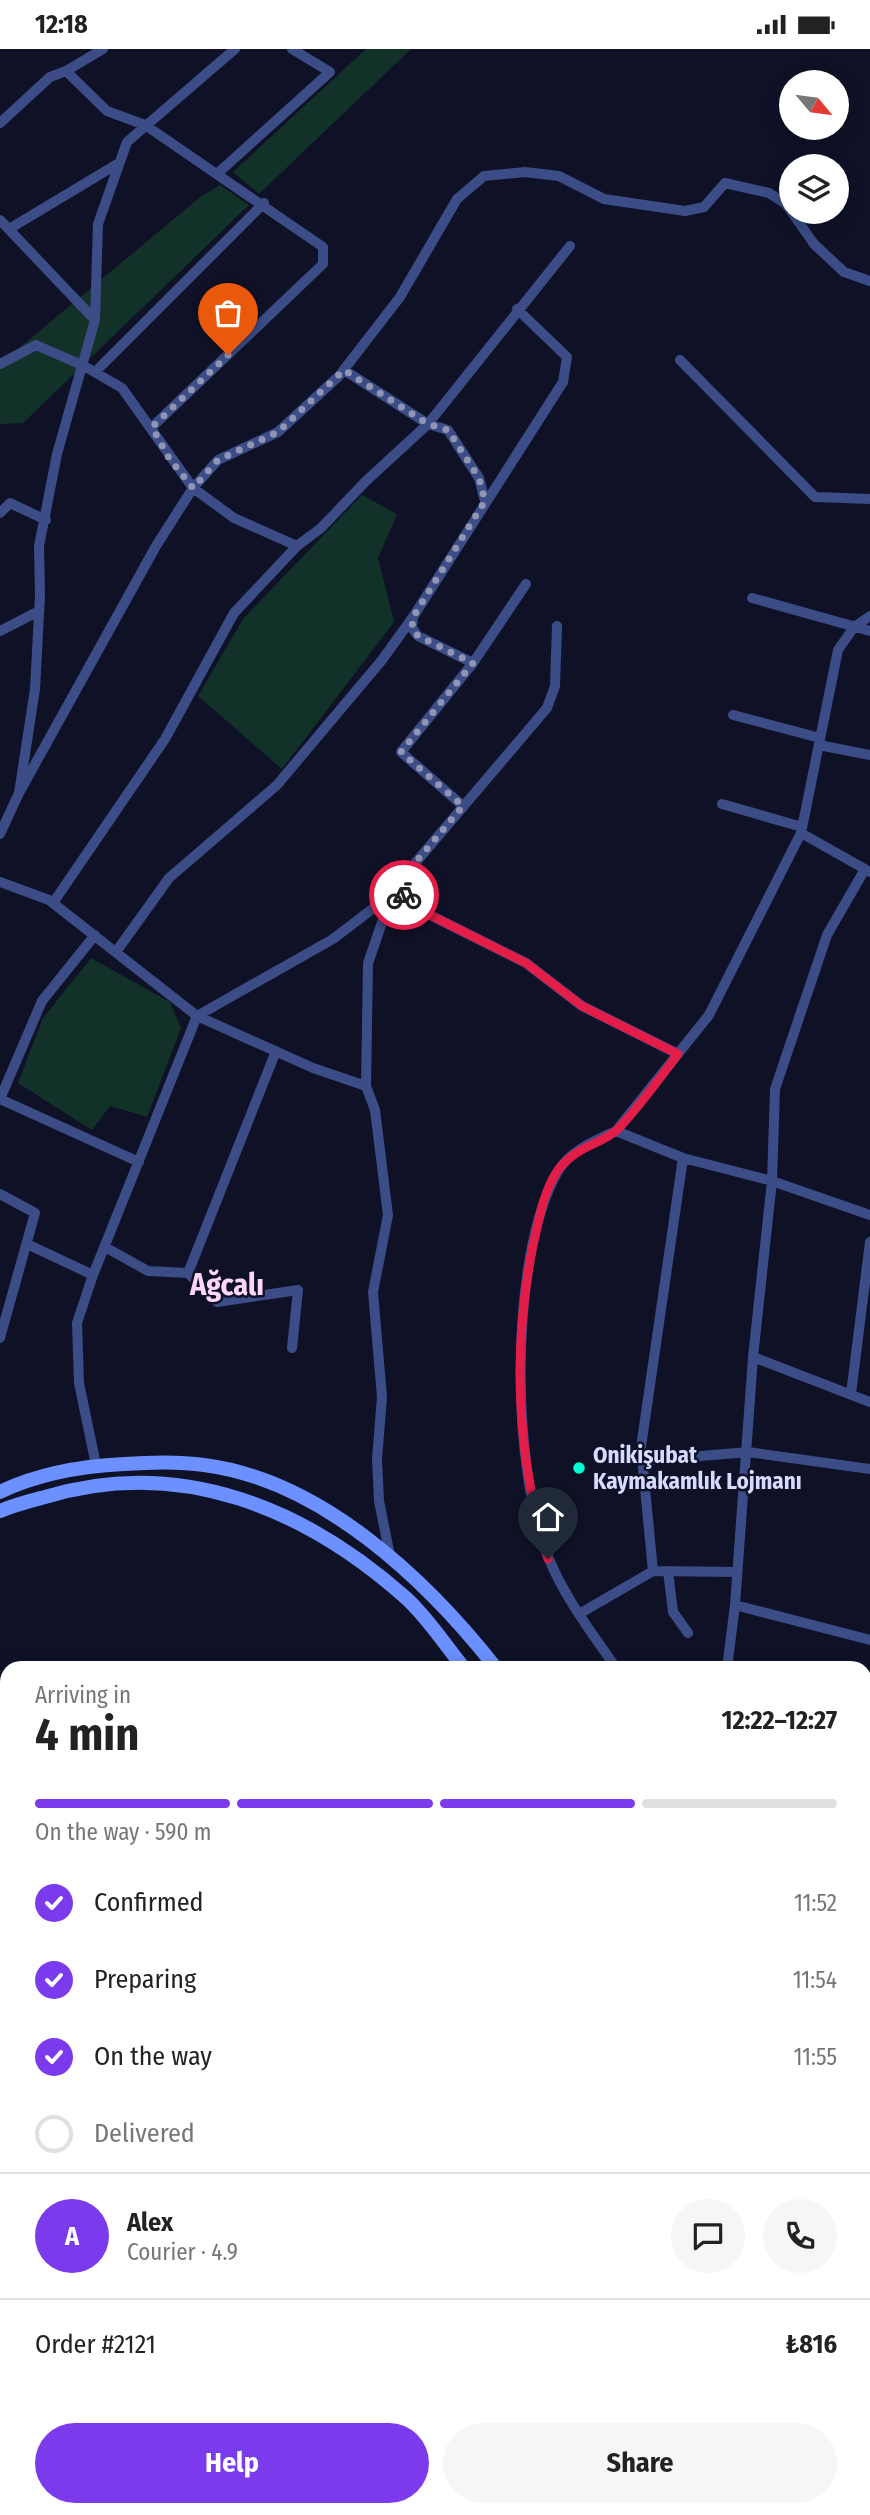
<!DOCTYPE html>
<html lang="en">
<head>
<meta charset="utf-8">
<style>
  :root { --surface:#fff; --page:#f6f6f6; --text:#222; --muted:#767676; --line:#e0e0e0; --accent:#7c3aed }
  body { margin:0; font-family:"Fira Sans Condensed",sans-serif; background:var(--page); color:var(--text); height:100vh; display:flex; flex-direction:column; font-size:26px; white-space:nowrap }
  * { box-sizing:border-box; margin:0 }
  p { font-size:23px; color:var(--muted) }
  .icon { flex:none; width:38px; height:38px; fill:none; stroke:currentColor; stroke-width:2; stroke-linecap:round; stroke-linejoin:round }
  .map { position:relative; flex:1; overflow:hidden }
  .side { position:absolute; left:0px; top:1612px; width:872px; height:856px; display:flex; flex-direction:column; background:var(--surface); border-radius:21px 21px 0 0; box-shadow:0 4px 18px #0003 }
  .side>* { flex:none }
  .needle { width:46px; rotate:119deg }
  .fabs { position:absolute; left:779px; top:21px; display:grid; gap:14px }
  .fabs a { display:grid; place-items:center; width:70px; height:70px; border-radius:50%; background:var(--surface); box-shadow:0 4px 18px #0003; font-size:35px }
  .pin { position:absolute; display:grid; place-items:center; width:60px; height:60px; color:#fff; margin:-72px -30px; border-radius:50% 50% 50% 0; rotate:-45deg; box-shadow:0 0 7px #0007 }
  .pin .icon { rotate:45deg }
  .courier { position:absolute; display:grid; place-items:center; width:70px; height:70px; margin:-35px; border:5px solid #e11d48; border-radius:50%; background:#fff; color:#222; box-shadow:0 2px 9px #0007 }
  .summary em { font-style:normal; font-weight:700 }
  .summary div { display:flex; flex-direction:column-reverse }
  .summary { display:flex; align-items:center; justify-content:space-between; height:119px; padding:0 35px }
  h1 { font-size:46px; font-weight:700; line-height:52px }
  .bar { display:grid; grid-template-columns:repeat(4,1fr); gap:10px 7px; align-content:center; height:84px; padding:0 35px }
  .bar i { height:9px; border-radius:5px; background:var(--line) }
  .bar .selected { background:var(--accent) }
  .bar p { grid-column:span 4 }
  .line { display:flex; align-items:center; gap:18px; padding:0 35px; border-top:2px solid var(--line) }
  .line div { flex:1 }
  .round { display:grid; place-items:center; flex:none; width:74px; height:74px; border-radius:37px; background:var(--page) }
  ol { padding:0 35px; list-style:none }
  li { display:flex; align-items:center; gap:21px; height:77px }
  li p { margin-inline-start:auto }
  li .icon { padding:7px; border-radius:50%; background:var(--accent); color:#fff; stroke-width:4 }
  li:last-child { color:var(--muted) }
  li i { width:38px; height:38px; border:4px solid var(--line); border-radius:50% }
  .primary-button { display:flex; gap:14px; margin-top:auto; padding:14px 35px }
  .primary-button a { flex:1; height:80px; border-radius:42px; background:var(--accent); color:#fff; font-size:28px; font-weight:700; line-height:80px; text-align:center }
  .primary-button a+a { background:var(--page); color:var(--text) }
  .status { display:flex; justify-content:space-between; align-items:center; height:49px; padding:0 35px; background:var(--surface); direction:ltr }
  .status svg { height:19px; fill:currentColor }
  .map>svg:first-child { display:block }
</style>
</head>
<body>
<div class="status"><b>12:18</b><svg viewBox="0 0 49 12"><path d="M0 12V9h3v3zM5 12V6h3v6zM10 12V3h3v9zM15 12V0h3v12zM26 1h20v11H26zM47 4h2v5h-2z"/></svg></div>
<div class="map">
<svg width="870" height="2466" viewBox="0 0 870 2466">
  <rect width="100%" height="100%" fill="#0f1227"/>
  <path fill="#123128" d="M366,0H411L259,145L233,123Z
    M220,136L249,156L23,374L0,375V315L199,149Z
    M362,446L397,465L378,509L394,573L282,720L198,647L243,570Z
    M91,909L170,953L181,979L147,1068L110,1057L92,1081L18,1034L43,969Z"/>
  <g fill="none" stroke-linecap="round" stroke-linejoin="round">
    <path stroke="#0a2f45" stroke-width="2.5" d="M0,1869L7,1872"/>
    <path stroke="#3b4c86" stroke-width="10" d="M66,22L107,62L145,76L323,198V215L152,378
      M0,74L50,28L66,22L103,0
      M218,124L330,23L292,0
      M0,171L95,271
      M9,180L119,114
      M680,311L815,448L870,450
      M0,315L36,296L84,317L122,339L193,439L234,469L297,497
      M344,321L428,375L448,381L479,429L485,452
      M95,323L264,154
      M0,464L10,454L46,471
      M752,549L870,582
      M413,569L412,579L418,587L473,614
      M0,582L39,562
      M733,666L820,689
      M819,696L870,706
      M19,744L156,497L193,439L218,411L278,383L339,327L400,248L457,150L484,127L525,123L559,127L604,150L685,162L704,158L725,134L769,144L786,155L814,195L844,223L870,232
      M722,755L802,778
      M463,757L401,703L473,614L526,535
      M801,784L870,823
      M0,785L19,744L35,640L40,546L39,497L57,405L95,271L98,175L127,93L235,0
      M865,820L827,886L775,1040L772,1132L753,1308L735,1556L870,1591
      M0,833L49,851L197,967L313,1019L366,1037
      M53,854L165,690L234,564L297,497L321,479L366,432L428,375L570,197
      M116,903L169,829L277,736L382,611L413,568L563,333L567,308L517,260
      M0,1050L42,952L95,886
      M0,1050L139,1113
      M683,1109L616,1082L709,966L801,784L838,601L854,578L870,567
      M0,1145L35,1164L0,1289
      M27,1195L93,1226
      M105,1198L148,1222L188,1224L217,1253L298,1241L292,1299
      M188,1224L276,1002
      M753,1308L870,1353
      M851,1345L870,1193
      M642,1412L748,1403L870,1420
      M96,1416L79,1334L77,1274L93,1226L197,967L333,890L371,861L394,839L547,659L555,637L557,577
      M390,1507L379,1452L377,1410L382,1348L373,1243L388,1166L375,1061L366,1037L368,914L394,839L430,866L526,914L582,957L678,1005
      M668,1522L673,1563L688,1584
      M736,1523L653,1522L641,1398L683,1109L772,1132L870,1166
      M579,1565L653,1522
      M616,1619C592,1584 565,1549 549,1510C511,1422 509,1208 557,1124C569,1102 594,1092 616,1082
      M727,1619L735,1556
      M864,1712L870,1713
      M864,1743L870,1725
      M0,1949L7,1952
      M864,2032L870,2037
      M0,2033L7,2016
      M864,2073L870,2045
      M0,2102L7,2103
      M864,2156L870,2164
      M0,2190L7,2192
      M0,2250L7,2248
      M0,2325L7,2310
      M864,2382L870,2383
      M122,2466L124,2460
      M140,2466L141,2460"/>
    <path stroke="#6c90ff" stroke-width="14" d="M0,1443C37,1425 84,1417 124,1415C151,1413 178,1412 204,1416C321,1431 426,1530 496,1619
      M0,1462C14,1456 30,1452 45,1448C180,1407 305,1459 406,1549C428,1569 445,1596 464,1619
      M809,2460L810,2466
      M834,2460L836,2466"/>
  </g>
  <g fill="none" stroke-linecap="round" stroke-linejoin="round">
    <path stroke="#9095b3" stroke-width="7" stroke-dasharray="0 12.6" d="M228,306L152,378L169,409L193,439L218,411L278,383L344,321L428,375L448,381L479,429L485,452L413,568L412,579L418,587L473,614L401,703L463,757L394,839L404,846"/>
    <path stroke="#e11d48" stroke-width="9" d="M404,846L430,866L526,914L582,957L678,1005C659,1030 640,1057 618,1080C601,1096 577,1096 558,1121C543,1143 539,1171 533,1196C512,1301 517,1408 548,1510"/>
  </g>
  <circle fill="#02fed4" stroke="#0f1227" stroke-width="2.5" cx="579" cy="1419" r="7"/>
  <g text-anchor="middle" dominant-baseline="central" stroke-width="5" stroke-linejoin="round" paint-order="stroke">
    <g font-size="23" font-weight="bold" fill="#d5dcff" stroke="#0f1227" text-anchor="start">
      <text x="593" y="1406">Onikişubat<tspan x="593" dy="26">Kaymakamlık Lojmanı</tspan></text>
    </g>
    <g font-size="30" font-weight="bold" fill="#ffd7fb" stroke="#0f1227">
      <text x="227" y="1236">Ağcalı</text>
    </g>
  </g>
</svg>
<div class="fabs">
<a><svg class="needle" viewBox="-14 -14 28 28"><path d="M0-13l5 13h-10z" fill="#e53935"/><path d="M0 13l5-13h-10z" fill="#767676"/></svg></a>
<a><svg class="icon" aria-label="layers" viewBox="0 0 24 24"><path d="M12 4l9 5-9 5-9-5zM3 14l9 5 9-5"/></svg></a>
</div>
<div class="pin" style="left:228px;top:306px;background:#ea580c"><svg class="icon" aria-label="bag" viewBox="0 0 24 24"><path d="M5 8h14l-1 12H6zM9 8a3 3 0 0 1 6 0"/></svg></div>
<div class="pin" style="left:548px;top:1510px;background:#1f2937"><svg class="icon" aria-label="home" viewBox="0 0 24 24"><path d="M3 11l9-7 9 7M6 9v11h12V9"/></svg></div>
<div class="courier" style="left:404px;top:846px"><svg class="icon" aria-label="bike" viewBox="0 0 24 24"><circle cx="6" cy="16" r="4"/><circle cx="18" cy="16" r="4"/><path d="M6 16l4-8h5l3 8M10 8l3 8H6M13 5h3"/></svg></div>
<section class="side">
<div class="summary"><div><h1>4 min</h1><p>Arriving in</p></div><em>12:22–12:27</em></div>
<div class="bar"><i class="selected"></i><i class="selected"></i><i class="selected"></i><i></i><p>On the way · 590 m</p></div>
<ol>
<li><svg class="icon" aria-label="check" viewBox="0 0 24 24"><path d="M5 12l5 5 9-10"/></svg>Confirmed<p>11:52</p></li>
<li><svg class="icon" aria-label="check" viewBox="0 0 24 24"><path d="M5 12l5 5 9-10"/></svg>Preparing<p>11:54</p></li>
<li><svg class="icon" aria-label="check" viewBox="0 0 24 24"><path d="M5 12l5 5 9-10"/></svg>On the way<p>11:55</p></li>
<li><i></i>Delivered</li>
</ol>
<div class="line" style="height:126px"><b class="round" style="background:var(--accent);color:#fff">A</b><div><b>Alex</b><p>Courier · 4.9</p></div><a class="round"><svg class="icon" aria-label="chat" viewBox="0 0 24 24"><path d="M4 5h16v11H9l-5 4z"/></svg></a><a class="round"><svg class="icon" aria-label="phone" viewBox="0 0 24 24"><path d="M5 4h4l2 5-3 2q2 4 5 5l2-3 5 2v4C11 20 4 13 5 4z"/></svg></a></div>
<div class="line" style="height:91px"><div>Order #2121</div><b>₺816</b></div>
<div class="primary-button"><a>Help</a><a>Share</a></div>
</section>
</div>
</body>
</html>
